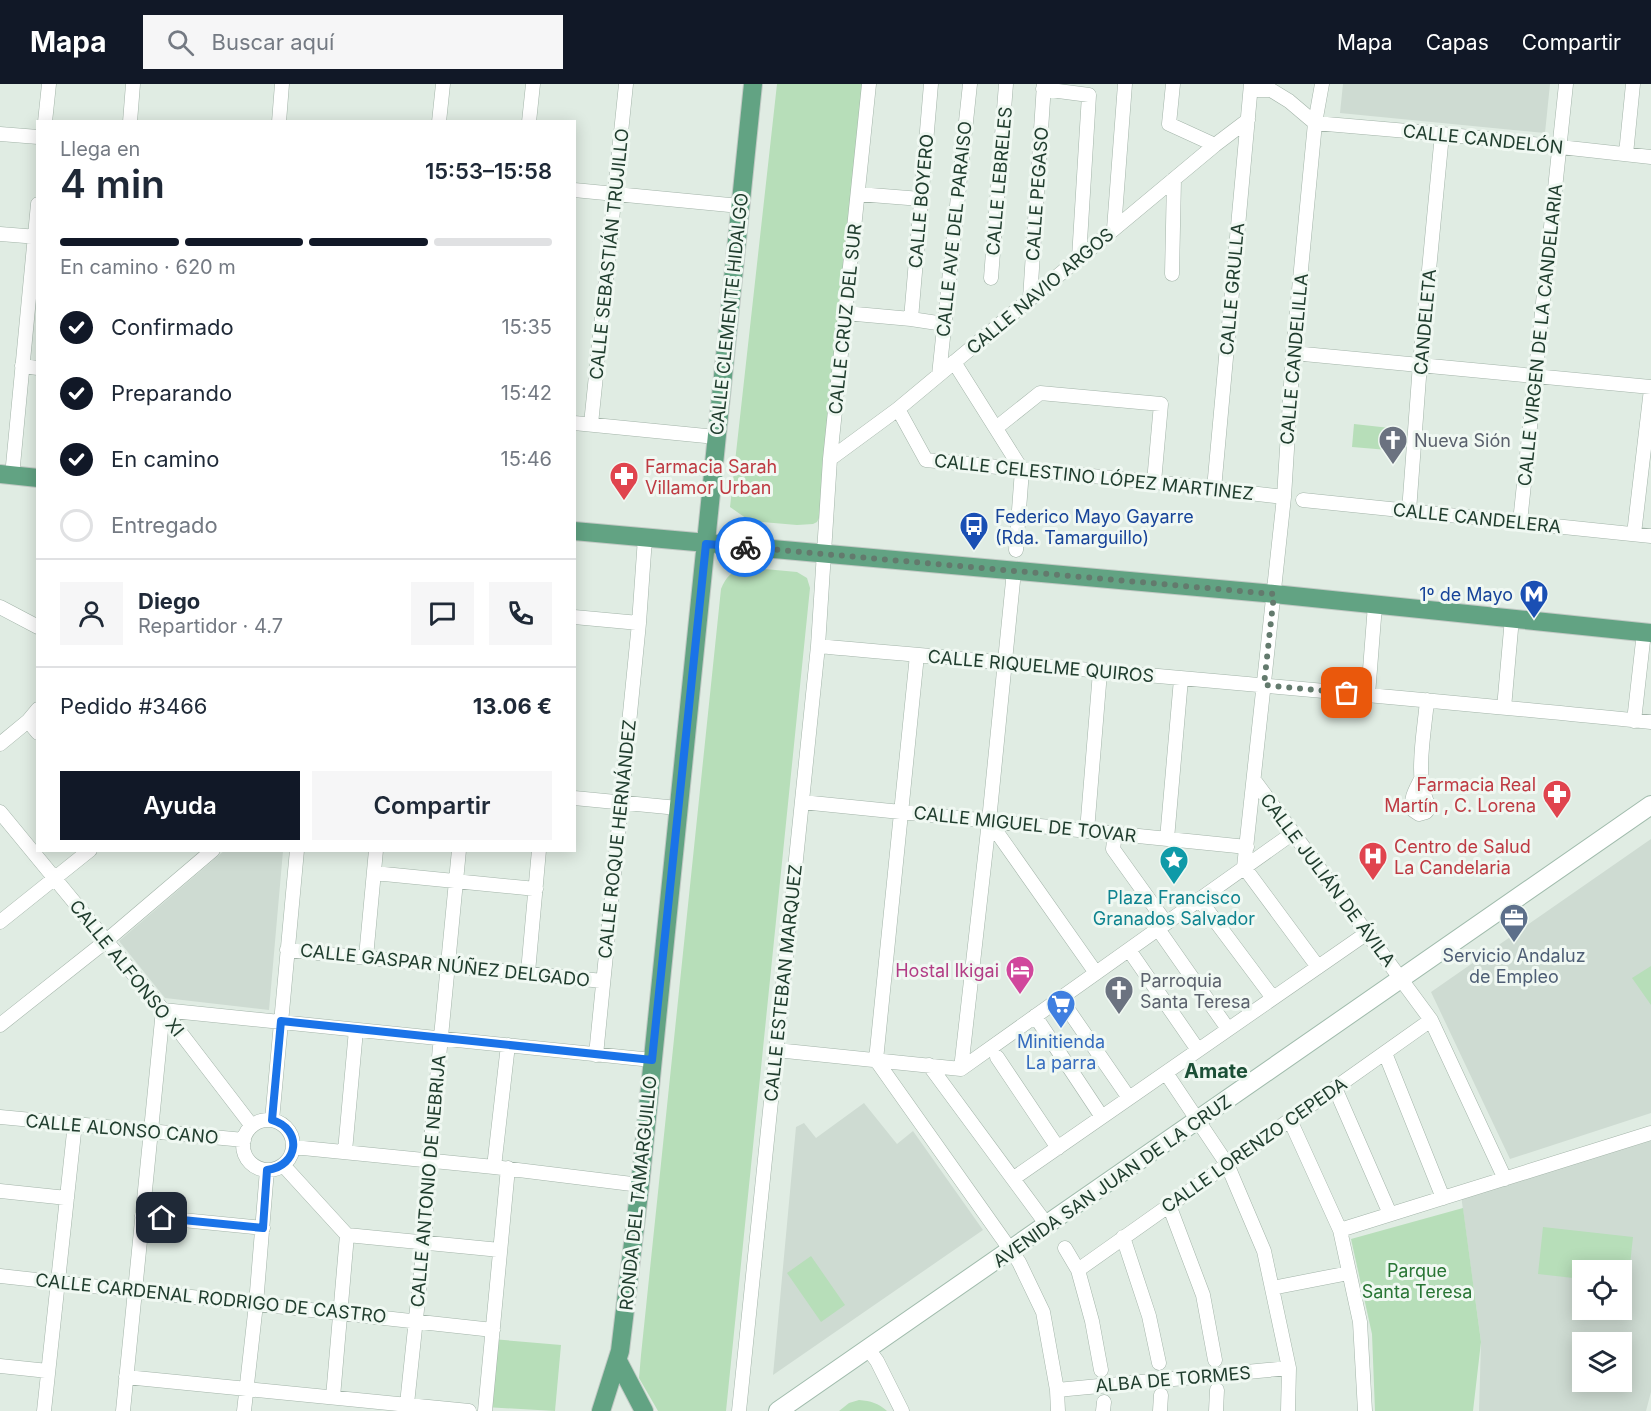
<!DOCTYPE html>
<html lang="es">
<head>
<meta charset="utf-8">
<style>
  :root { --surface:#fff; --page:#f6f6f7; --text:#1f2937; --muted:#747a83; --line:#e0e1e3; --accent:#111827 }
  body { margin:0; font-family:Inter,sans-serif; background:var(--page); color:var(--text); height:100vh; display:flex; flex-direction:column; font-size:22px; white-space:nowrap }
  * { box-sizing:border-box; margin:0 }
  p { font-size:20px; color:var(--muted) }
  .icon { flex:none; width:33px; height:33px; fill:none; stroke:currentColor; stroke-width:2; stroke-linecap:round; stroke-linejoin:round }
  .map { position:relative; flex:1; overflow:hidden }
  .sheet { position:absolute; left:36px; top:36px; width:540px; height:732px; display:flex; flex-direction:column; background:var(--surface); border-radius:0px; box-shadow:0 3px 15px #0003 }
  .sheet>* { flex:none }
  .tools { position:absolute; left:1572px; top:1176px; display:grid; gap:12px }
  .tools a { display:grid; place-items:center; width:60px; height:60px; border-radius:0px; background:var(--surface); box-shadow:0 3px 15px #0003; font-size:30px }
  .pin { position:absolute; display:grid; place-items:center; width:51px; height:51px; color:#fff; margin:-26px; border-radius:12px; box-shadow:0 3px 9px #0006 }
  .courier { position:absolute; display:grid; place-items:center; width:60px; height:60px; margin:-30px; border:4px solid #1a73e8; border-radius:50%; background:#fff; color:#222; box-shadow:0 2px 8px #0007 }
  .summary em { font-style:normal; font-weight:600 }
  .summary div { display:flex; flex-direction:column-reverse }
  .summary { display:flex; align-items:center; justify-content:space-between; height:102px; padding:0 24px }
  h1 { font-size:39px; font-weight:600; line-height:45px }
  .bar { display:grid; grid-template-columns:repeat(4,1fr); gap:9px 6px; align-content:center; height:72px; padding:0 24px }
  .bar i { height:8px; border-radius:4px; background:var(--line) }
  .bar .current { background:var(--accent) }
  .bar p { grid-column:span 4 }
  .line { display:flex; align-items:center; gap:15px; padding:0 24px; border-top:2px solid var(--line) }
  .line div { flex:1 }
  .round { display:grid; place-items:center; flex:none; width:63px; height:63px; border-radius:0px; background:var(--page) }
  ol { padding:0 24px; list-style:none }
  li { display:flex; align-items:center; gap:18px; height:66px }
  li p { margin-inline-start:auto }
  li .icon { padding:6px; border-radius:50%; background:var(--accent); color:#fff; stroke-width:4 }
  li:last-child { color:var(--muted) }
  li i { width:33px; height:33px; border:3px solid var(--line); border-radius:50% }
  .button { display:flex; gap:12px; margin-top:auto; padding:12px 24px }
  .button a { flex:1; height:69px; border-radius:0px; background:var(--accent); color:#fff; font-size:24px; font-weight:600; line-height:69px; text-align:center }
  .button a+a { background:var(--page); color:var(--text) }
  header { display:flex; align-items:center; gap:36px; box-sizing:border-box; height:84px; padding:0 30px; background:var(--accent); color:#fff }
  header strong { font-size:28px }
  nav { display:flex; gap:33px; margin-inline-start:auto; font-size:21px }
  .search { width:420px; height:54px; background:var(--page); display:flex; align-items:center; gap:15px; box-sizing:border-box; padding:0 21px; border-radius:0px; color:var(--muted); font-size:22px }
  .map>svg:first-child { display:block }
</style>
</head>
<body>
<header>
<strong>Mapa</strong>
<div class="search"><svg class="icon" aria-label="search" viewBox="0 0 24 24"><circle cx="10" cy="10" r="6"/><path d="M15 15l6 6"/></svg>Buscar aquí</div>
<nav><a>Mapa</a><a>Capas</a><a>Compartir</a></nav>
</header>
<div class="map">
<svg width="1651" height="1327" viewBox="0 0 1651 1327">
  <rect width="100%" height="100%" fill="#e0ece3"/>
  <path fill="#cedbd2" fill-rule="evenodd" d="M1343,0H1550L1545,49L1340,29Z
    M1651,755V1029L1510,1075L1431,908Z
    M225,766L283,767L269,926L165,914L119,857Z
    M864,1019L897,1060L913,1047L983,1146L773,1291L796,1043L804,1039L816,1054Z
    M1651,1053V1308L1646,1327H1479L1481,1258L1461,1111ZM1582,1186H1622V1226H1582ZM1582,1258H1622V1298H1582Z"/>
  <path fill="#b7deb9" d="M777,0H863L820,432L817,438L813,440L797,441L750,437L730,423Z
    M1354,340L1390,344L1388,366L1352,363Z
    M743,483L797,488L807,494L810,504L726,1327H658L639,1294L641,1271L721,505C726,493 731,488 743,483Z
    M1651,882V921L1632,894Z
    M1463,1124L1481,1258L1473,1327H1375L1372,1250L1351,1155Z
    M1543,1143L1633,1153L1628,1199H1622V1186H1582V1195L1538,1190Z
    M811,1172L845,1221L821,1238L787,1189Z
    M492,1255L561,1261L555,1327L485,1323Z
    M859,1316C871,1317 878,1319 887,1327H839L849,1319Z"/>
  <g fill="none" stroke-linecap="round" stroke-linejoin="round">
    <g stroke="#a3b4a9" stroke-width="15">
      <path id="street" d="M1173,0L1169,40L1215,61
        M1043,5L1089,11L1079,174
        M1251,6H1271L1289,17L1315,39
        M45,38L49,0
        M130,38L133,0
        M279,38L282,0
        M439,38L443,0
        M529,38L533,0
        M1315,39L1442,50L1651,73
        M0,50L38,53
        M1626,70L1633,0
        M574,106L740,122
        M858,110L921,115
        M1114,145L1125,0
        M0,150L38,153
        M1172,190L1174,95
        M991,194L1006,0
        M1030,215L1044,0
        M845,229L911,235L944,240
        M911,235L931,0
        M1293,269L1651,303
        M954,278L1022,386L1016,466
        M22,282L38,284
        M939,291L970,0
        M898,325L926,376L1154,398L1284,413
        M574,339L716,353
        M591,340L626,0
        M996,344L1040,309L1161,320L1154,398
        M830,375L898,325L1215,61L1248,36
        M12,392L38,120
        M1214,405L1251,0
        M1303,416L1651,452
        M1409,427L1420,280L1442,50
        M1520,438L1566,0
        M1634,450L1651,305
        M0,523L38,543
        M574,533L639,539
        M818,562C1096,587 1374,610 1651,638
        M917,571L876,976L1019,1178L1043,1228L1057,1306L1058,1327
        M1368,611L1375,521
        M1504,624L1512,534
        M28,637L38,649
        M1634,637L1644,548
        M0,660L28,637L38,625
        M1254,696L1431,936L1505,1095
        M1420,697C1415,707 1410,715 1413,726L1419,730L1426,728L1430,723C1413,699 1425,645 1427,616
        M574,714L678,724
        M802,718L1247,763
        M0,728L163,926L252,1042
        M989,737L1096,889
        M1087,747L1100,588
        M1115,750L1113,765L1166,839
        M1167,755L1181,595
        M374,789L536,805
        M1199,815L1273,914
        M0,838L90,766
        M1158,845L1228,945
        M287,866L603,897
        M1129,866L1198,966
        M366,873L376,766
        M1318,883L1244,783L1284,413L1293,269L1315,39L1322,0
        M528,888L539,766
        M1060,914L1129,1014
        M1035,932L1102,1033
        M0,941L106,857L213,766
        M776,966L961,985L1293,749
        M1385,969L1443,1114
        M596,971L639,539L645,454
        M997,973L1058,1064
        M929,981L1047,1141
        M961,985L989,737L1014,487
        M1166,989L1227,1080L1264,1167L1289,1284L1288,1327
        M1335,1004L1390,1130
        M0,1033L244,1056
        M272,1036L297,766
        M1290,1036L1340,1146L1360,1238L1365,1327
        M243 1061a25 25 0 1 1 50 0a25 25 0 1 1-50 0Z
        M293,1063L494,1083L640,1101
        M345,1067L356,946
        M283,1081L347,1151
        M494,1083L508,961
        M1014,1094L1367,849
        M0,1107L67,1114
        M1169,1121L1203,1211L1215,1276
        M142,1132L263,1144
        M1340,1146L1651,1049
        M347,1151L500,1166
        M1123,1153L1149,1232L1159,1279
        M1065,1164L1078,1186L1092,1237L1101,1286
        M1078,1186L1431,936
        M0,1192L493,1246
        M1272,1204L1349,1189
        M868,1265L877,1277L902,1327
        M0,1282L48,1287
        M126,1293L469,1327
        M1057,1306L1289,1284
        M333,1313L347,1151
        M407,1320L424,1159L429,1077L459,766
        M44,1327L75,1039
        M123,1327L163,926L652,976
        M244,1327L256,1220L267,1086
        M485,1327L508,1084
        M739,1327L818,562L830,375L869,0
        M1103,1327L1104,1318
        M1160,1327L1161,1311
        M1216,1327L1217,1306"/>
    </g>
    <g stroke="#a0bbac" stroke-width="20">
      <path id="secondary" d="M778,1327L1651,721"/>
    </g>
    <g stroke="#c1c9c4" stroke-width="20">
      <path id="primary" d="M0,390L38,394
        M574,447L1274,510L1651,549
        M618,1277L644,1327
        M601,1327L620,1267L640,1101L753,0"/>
    </g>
    <use href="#street" stroke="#fff" stroke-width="14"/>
    <use href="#secondary" stroke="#fff" stroke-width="18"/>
    <use href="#primary" stroke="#62a383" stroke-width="18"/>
  </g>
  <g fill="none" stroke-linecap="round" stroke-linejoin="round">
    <path stroke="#637a6d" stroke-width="6" stroke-dasharray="0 10.8" d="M745,463L1274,510L1264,601L1347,609"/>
    <path stroke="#1a73e8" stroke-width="8" d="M162,1134L263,1144L267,1086C299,1082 303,1045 272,1036L281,937L652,976L706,460L745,463"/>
  </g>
  <defs>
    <g id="church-pin" transform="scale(1.5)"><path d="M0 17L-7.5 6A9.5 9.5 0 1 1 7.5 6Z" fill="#6b7280" stroke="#f0f8f2"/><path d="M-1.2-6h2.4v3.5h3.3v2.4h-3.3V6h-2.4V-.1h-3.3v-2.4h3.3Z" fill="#fff"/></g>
    <g id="pharmacy-pin" transform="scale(1.5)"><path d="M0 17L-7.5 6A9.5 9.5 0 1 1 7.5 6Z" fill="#e0444e" stroke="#f0f8f2"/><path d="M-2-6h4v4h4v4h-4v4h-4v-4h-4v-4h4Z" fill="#fff"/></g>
    <g id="bus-pin" transform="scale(1.5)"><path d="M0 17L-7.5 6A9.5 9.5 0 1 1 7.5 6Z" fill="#1a4fb4" stroke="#f0f8f2"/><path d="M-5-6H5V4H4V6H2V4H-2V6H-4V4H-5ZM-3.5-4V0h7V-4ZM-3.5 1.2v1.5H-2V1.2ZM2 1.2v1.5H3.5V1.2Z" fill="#fff"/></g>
    <g id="metro-pin" transform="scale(1.5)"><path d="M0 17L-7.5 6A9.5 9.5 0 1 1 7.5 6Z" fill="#1a4fb4" stroke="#f0f8f2"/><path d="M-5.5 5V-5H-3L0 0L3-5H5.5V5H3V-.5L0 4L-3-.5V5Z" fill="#fff"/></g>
    <g id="hospital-pin" transform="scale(1.5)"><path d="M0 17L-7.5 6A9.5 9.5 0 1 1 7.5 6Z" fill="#e0444e" stroke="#f0f8f2"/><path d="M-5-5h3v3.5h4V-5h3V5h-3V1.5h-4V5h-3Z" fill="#fff"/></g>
    <g id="sight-pin" transform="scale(1.5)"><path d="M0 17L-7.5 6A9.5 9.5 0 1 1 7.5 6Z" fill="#0f9aa8" stroke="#f0f8f2"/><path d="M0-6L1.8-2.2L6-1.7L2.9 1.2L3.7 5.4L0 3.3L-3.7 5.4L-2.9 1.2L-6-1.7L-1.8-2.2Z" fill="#fff"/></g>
    <g id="office-pin" transform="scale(1.5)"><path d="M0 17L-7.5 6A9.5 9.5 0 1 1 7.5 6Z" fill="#5c6f8a" stroke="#f0f8f2"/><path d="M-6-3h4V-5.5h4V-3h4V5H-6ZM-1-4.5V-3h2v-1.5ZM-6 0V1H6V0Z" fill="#fff"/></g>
    <g id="hotel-pin" transform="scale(1.5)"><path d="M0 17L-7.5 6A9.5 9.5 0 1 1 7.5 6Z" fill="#d1479c" stroke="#f0f8f2"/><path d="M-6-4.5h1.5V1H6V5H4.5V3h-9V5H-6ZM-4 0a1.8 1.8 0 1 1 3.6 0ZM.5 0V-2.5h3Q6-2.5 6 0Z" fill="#fff"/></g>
    <g id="supermarket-pin" transform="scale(1.5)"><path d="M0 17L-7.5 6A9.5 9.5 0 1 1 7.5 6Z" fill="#3f7fe0" stroke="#f0f8f2"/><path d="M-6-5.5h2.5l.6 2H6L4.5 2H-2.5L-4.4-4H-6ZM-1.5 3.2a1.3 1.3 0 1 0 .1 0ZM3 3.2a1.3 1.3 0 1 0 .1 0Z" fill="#fff"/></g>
  </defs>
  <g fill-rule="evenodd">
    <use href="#church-pin" x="1393" y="356"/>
    <use href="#pharmacy-pin" x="624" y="392"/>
    <use href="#bus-pin" x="974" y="442"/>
    <use href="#metro-pin" x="1534" y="510"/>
    <use href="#pharmacy-pin" x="1557" y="710"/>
    <use href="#hospital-pin" x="1373" y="772"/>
    <use href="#sight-pin" x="1174" y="776"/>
    <use href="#office-pin" x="1514" y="834"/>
    <use href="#hotel-pin" x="1020" y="886"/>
    <use href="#church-pin" x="1119" y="906"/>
    <use href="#supermarket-pin" x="1061" y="920"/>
  </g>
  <g text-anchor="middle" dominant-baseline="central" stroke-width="6" stroke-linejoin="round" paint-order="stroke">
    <g font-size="18" fill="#203d2e" stroke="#f0f8f2">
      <text transform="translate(1483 55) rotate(6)">CALLE CANDELÓN</text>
      <text transform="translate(999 97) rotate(-85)">CALLE LEBRELES</text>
      <text transform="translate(1037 110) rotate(-86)">CALLE PEGASO</text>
      <text transform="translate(921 117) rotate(-85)">CALLE BOYERO</text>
      <text transform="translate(954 145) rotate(-84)">CALLE AVE DEL PARAISO</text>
      <text transform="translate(609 170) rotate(-84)">CALLE SEBASTIÁN TRUJILLO</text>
      <text transform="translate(1232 205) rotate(-85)">CALLE GRULLA</text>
      <text transform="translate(1040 207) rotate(-40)">CALLE NAVIO ARGOS</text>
      <text transform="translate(729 230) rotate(-84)">CALLE CLEMENTE HIDALGO</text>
      <text transform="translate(845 235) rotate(-84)">CALLE CRUZ DEL SUR</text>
      <text transform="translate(1425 238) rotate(-85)">CANDELETA</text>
      <text transform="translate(1540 251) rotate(-84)">CALLE VIRGEN DE LA CANDELARIA</text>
      <text transform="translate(1294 275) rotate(-85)">CALLE CANDELILLA</text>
      <text transform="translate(1094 393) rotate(6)">CALLE CELESTINO LÓPEZ MARTINEZ</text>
      <text transform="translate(1477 434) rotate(6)">CALLE CANDELERA</text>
      <text transform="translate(1041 582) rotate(5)">CALLE RIQUELME QUIROS</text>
      <text transform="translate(1025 740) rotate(6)">CALLE MIGUEL DE TOVAR</text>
      <text transform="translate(617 755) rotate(-84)">CALLE ROQUE HERNÁNDEZ</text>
      <text transform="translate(1328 796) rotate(53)">CALLE JULIÁN DE ÁVILA</text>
      <text transform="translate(445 881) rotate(6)">CALLE GASPAR NÚÑEZ DELGADO</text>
      <text transform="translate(127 884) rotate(51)">CALLE ALFONSO XI</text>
      <text transform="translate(783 899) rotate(-84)">CALLE ESTEBAN MARQUEZ</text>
      <text transform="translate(122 1045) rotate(5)">CALLE ALONSO CANO</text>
      <text transform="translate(1254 1061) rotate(-35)">CALLE LORENZO CEPEDA</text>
      <text transform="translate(428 1097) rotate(-85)">CALLE ANTONIO DE NEBRIJA</text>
      <text transform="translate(1112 1097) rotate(-35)">AVENIDA SAN JUAN DE LA CRUZ</text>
      <text transform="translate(638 1109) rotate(-84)">RONDA DEL TAMARGUILLO</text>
      <text transform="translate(211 1214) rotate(6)">CALLE CARDENAL RODRIGO DE CASTRO</text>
      <text transform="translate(1173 1295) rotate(-5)">ALBA DE TORMES</text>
    </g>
    <g font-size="18" fill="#5b616d" stroke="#f0f8f2" text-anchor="start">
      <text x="1414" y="356">Nueva Sión</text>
      <text x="1140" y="896">Parroquia<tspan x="1140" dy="21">Santa Teresa</tspan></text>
    </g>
    <g font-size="18" fill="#be3a42" stroke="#f0f8f2" text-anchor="start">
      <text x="645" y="382">Farmacia Sarah<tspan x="645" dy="21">Villamor Urban</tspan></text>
      <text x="1536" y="700" text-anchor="end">Farmacia Real<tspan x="1536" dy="21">Martín , C. Lorena</tspan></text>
      <text x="1394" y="762">Centro de Salud<tspan x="1394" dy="21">La Candelaria</tspan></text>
    </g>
    <g font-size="18" fill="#164399" stroke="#f0f8f2" text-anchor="start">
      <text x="995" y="432">Federico Mayo Gayarre<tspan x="995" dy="21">(Rda. Tamarguillo)</tspan></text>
      <text x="1513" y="510" text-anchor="end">1º de Mayo</text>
    </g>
    <g font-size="18" fill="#0d838f" stroke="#f0f8f2">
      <text x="1174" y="813">Plaza Francisco<tspan x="1174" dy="21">Granados Salvador</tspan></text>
    </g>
    <g font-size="18" fill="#4e5e75" stroke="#f0f8f2">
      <text x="1514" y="871">Servicio Andaluz<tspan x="1514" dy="21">de Empleo</tspan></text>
    </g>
    <g font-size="18" fill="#b23c85" stroke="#f0f8f2" text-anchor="end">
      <text x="999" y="886">Hostal Ikigai</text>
    </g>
    <g font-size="18" fill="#366cbe" stroke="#f0f8f2">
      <text x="1061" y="957">Minitienda<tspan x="1061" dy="21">La parra</tspan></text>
    </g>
    <g font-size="18" fill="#287534" stroke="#f0f8f2">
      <text x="1417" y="1186">Parque<tspan x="1417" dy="21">Santa Teresa</tspan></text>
    </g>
    <g font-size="20" font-weight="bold" fill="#1b4f36" stroke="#f0f8f2">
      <text x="1216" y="987">Amate</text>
    </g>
  </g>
</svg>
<div class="tools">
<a><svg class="icon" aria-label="locate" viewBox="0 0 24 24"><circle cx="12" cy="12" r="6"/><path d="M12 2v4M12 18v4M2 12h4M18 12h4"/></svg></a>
<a><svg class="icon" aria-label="layers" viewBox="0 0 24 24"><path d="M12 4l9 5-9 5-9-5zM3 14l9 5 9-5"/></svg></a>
</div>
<div class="pin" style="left:1347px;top:609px;background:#ea580c"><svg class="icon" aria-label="bag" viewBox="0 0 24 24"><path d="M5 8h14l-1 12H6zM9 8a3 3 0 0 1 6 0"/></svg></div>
<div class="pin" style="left:162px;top:1134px;background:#1f2937"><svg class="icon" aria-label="home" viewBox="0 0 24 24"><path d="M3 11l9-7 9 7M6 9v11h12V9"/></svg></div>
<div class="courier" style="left:745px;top:463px"><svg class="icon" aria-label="bike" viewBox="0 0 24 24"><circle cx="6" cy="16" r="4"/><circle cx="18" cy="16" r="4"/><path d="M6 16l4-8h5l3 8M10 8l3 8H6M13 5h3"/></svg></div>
<section class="sheet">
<div class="summary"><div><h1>4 min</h1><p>Llega en</p></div><em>15:53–15:58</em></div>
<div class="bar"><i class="current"></i><i class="current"></i><i class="current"></i><i></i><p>En camino · 620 m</p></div>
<ol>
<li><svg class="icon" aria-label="check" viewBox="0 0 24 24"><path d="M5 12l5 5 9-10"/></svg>Confirmado<p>15:35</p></li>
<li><svg class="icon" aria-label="check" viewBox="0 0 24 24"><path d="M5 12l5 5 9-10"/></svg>Preparando<p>15:42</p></li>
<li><svg class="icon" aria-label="check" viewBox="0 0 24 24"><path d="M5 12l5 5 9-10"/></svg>En camino<p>15:46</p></li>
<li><i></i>Entregado</li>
</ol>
<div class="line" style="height:108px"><a class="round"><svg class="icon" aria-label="person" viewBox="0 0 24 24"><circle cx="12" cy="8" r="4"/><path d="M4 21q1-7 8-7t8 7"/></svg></a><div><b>Diego</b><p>Repartidor · 4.7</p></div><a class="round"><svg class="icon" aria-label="chat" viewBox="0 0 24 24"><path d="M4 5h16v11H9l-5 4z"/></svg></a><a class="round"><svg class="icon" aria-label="phone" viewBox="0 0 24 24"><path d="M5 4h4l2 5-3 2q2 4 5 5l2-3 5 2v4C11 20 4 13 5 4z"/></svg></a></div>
<div class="line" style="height:78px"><div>Pedido #3466</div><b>13.06 €</b></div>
<div class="button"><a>Ayuda</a><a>Compartir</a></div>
</section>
</div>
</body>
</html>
